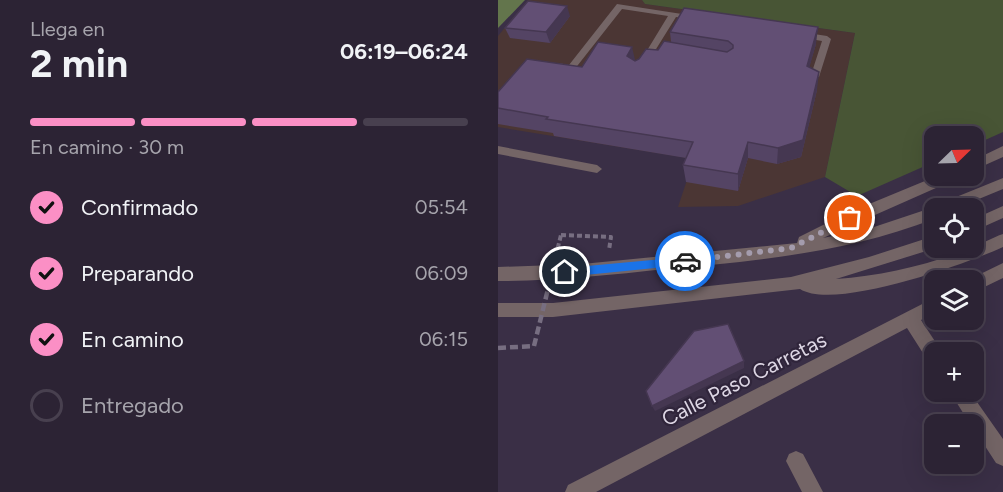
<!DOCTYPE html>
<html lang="es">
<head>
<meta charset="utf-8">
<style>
  :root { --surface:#2c2334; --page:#382f40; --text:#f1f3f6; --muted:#a6a4ac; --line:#48404f; --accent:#fb8fc5 }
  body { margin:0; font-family:Figtree,sans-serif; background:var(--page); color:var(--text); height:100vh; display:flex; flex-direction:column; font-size:22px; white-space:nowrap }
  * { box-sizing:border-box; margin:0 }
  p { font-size:20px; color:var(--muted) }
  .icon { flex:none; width:33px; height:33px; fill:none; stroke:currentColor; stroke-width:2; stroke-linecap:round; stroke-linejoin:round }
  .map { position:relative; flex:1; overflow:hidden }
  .panel { display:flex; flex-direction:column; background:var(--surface); width:498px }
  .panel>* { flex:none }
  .needle { width:39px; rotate:67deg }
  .tools { position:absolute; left:426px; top:126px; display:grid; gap:12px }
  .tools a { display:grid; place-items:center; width:60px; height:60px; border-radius:12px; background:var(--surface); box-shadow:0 6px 24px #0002,0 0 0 2px var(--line); font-size:30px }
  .pin { position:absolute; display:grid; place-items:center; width:51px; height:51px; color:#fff; margin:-26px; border:3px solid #fff; border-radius:50%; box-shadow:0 2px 6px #0007 }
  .courier { position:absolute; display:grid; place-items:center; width:60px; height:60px; margin:-30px; border:4px solid #1a73e8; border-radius:50%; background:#fff; color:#222; box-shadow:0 2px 8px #0007 }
  .head em { font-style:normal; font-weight:700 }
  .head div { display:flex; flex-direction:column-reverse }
  .head { display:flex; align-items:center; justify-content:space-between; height:102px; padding:0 30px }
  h1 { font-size:39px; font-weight:700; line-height:45px }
  .bar { display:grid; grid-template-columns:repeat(4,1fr); gap:9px 6px; align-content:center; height:72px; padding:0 30px }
  .bar i { height:8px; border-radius:4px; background:var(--line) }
  .bar .active { background:var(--accent) }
  .bar p { grid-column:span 4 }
  ol { padding:0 30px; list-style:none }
  li { display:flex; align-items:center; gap:18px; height:66px }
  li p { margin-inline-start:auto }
  li .icon { padding:6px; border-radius:50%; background:var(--accent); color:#111; stroke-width:4 }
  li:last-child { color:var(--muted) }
  li i { width:33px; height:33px; border:3px solid var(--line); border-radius:50% }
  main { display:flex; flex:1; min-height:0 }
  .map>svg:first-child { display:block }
</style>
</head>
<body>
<main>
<section class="panel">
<div class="head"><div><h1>2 min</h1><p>Llega en</p></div><em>06:19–06:24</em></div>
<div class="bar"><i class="active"></i><i class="active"></i><i class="active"></i><i></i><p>En camino · 30 m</p></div>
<ol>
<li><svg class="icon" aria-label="check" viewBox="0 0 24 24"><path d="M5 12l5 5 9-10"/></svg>Confirmado<p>05:54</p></li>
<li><svg class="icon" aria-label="check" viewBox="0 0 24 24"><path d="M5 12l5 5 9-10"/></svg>Preparando<p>06:09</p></li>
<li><svg class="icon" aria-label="check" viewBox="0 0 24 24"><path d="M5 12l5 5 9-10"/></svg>En camino<p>06:15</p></li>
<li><i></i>Entregado</li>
</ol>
</section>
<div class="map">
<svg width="505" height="492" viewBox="0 0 505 492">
  <rect width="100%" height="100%" fill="#3a2f46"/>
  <path fill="#4b3634" d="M30,0H144L147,4L357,33L327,177L240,206L180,207L196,159L0,127V36Z"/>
  <path fill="#485535" d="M144,0H505V132L476,145V136H436V162L359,196L327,177L357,33L147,4Z"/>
  <path fill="#63754c" d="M0,0H27L0,28Z"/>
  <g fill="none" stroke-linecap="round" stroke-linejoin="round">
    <path stroke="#776e81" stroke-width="4" stroke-dasharray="5 3" stroke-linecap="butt" d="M63,235L113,237L111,250"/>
    <path stroke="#776e81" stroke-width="4.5" stroke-dasharray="8 4" stroke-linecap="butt" d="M0,348L36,346"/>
    <path fill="#746566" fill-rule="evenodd" d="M119,4L197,16L201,18L197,20L178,17L150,62L146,65L142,62L170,16L124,9L76,70L57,68L56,66L60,63L71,65Z
      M303,32L329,36L333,39L321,77H315L313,75L324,41L300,37V33Z
      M0,146L99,165L104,169L99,173L0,154Z"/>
    <path fill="#746566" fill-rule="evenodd" d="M505,263V278L476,292V280H470Z
      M436,298V313L423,320L444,352H436V363L430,361L409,328L98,492H67L70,485Z
      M452,392H472L505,439V466L498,463L476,429V424H472Z
      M298,451L305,454L325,492H304L288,461L291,454Z"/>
    <path fill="#746566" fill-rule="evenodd" d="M505,146V157L476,170V160Z
      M439,176H458L456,180L325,238L373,228L436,207L439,208L441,204L505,178V189L459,208H436V219C350,252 260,261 168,269C112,275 56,281 0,281V267L84,264L299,243L301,237L347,214Z
      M505,206V218L476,231V219Z
      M505,234V247C468,264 336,311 302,289L55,317H0V303H55L293,277L371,257L436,236L438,248L338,279C385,276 433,264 476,247C484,244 495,237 505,234Z"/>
    <path stroke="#776e81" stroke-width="4" stroke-dasharray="5 3" stroke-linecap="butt" d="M50,287L63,235"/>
    <path stroke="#776e81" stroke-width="4.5" stroke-dasharray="8 4" stroke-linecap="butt" d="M36,346L51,285"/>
  </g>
  <path fill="#544464" d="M72,16L52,43L12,38L7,28Z
    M172,32L318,44L311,67L319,90L303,157L279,164L250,158L240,191L188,182L185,165L188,158L56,136L55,133L0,124V92L84,67L137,61L160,50L173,42Z"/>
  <path fill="#453751" d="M69,6L72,16L52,43L48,32Z
    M320,27L318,44L307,83L309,66Z
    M134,47L138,64L129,56Z
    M321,72L319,90L303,157L279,164L280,148Z
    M250,142V158L240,191V174Z
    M246,361V368L157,411L154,406Z"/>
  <path fill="#624f74" stroke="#453751" stroke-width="1.5" d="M30,1L69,6L48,32L7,28Z
    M186,8L320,27L309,66L321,72L305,140L280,148L250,142L240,174L185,165L195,142L48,119L50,117L0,108V92L29,59L84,67L100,42L134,47L129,56L137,61L141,59L148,49L160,50L166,41L229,52L235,48V45L230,41L172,32Z
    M230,324L246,361L154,406L148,391L196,331Z"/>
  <path fill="#1a73e8" d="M187,257L192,261L187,265L67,277L62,272L67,268Z"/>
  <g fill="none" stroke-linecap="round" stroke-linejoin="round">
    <path stroke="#a49cad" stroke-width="6" stroke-dasharray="0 10.8" d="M187,261L293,248L352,218"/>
  </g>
  <g text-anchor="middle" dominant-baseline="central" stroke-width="4.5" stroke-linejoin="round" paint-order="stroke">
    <g font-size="21" fill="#ddd6e4" stroke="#30253b">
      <text transform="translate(246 379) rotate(-27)">Calle Paso Carretas</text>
    </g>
  </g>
</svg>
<div class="tools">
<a><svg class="needle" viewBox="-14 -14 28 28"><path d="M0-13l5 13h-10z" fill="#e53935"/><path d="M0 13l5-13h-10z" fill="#a6a4ac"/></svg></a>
<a><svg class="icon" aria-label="locate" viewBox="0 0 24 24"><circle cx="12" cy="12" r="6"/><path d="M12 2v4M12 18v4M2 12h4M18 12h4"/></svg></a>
<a><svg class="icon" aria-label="layers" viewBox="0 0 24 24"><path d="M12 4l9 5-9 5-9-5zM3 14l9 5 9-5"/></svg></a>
<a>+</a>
<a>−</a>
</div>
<div class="pin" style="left:352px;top:218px;background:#ea580c"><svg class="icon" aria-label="bag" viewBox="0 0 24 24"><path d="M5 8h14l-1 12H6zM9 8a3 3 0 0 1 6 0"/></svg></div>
<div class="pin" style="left:67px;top:272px;background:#1f2937"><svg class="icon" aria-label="home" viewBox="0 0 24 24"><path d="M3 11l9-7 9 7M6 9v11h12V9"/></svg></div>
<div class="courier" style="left:187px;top:261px"><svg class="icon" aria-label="car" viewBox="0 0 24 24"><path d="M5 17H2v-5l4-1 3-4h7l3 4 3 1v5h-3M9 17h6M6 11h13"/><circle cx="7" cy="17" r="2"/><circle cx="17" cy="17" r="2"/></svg></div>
</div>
</main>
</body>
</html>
